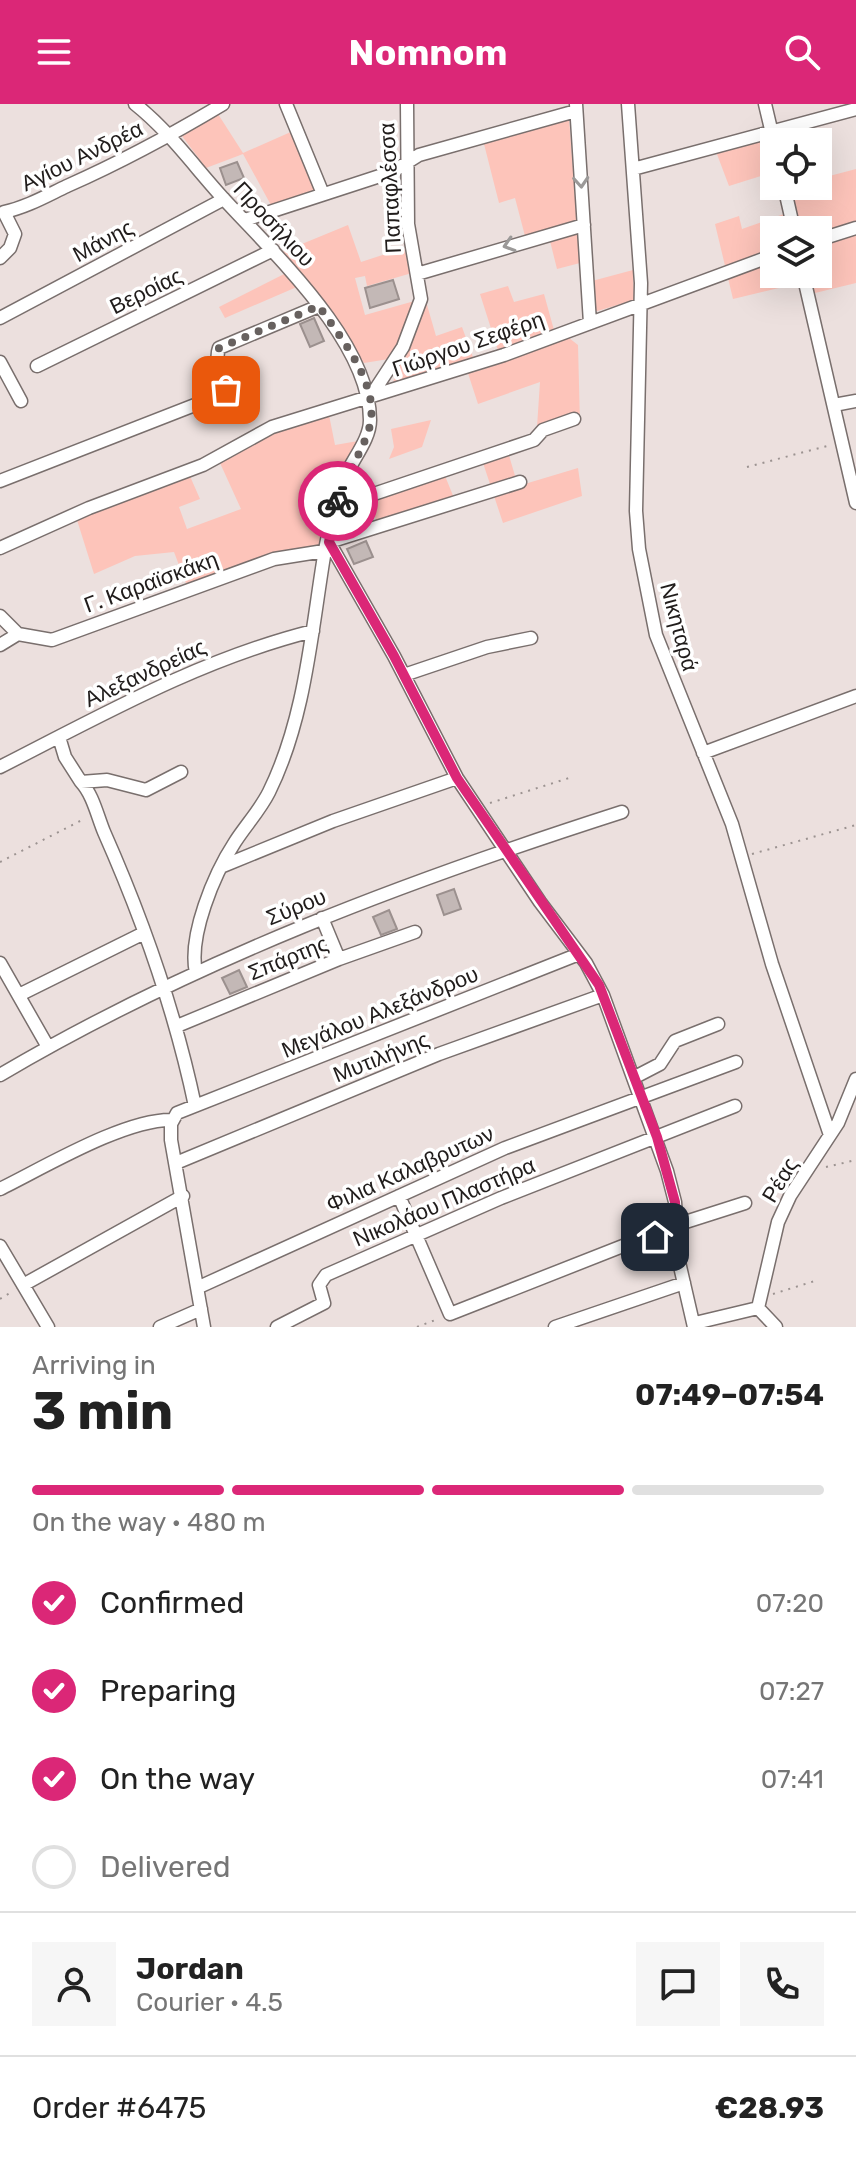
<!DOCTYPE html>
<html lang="en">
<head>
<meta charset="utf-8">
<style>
  :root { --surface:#fff; --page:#f6f6f6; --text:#222; --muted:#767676; --line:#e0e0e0; --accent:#db2777 }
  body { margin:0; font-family:Rubik,sans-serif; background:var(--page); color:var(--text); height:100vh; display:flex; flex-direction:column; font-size:30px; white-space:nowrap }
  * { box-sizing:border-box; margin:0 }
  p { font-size:26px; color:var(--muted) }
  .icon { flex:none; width:44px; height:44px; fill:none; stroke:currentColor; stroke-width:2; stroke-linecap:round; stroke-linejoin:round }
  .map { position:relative; height:1223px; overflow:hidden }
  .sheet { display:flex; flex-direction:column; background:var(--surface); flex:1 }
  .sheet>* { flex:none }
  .tools { position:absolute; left:760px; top:24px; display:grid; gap:16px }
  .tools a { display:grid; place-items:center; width:72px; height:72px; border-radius:0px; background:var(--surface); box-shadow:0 8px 32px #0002; font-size:40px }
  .pin { position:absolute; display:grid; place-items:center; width:68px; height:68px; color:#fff; margin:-34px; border-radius:16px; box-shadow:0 4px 12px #0006 }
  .courier { position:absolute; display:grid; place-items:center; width:80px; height:80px; margin:-40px; border:6px solid #db2777; border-radius:50%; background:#fff; color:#222; box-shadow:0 2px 10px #0007 }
  .summary em { font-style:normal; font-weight:700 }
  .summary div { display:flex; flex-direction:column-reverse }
  .summary { display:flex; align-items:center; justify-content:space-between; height:136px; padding:0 32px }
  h1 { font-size:52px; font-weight:700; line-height:60px }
  .bar { display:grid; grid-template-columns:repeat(4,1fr); gap:12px 8px; align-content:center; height:96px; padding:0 32px }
  .bar i { height:10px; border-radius:6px; background:var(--line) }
  .bar .current { background:var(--accent) }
  .bar p { grid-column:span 4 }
  .line { display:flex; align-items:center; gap:20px; padding:0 32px; border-top:2px solid var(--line) }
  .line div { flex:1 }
  .round { display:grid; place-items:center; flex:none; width:84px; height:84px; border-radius:0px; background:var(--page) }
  ol { padding:0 32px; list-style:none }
  li { display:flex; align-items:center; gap:24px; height:88px }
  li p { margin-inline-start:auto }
  li .icon { padding:8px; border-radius:50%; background:var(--accent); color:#fff; stroke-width:4 }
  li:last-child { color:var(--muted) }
  li i { width:44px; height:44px; border:4px solid var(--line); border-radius:50% }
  header { display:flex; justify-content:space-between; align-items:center; height:104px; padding:0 32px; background:var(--accent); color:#fff; font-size:36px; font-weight:700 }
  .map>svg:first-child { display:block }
</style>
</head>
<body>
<header><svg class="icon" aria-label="menu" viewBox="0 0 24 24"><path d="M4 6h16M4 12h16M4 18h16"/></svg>Nomnom<svg class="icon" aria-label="search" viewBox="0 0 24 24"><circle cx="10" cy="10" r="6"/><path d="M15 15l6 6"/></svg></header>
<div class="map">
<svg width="856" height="1223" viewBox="0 0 856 1223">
  <rect width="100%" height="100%" fill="#ece0de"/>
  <path fill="#fdc4ba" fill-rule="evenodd" d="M218,10L243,49L293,27L318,87L272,103L243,50L206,64L182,32Z
    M569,14L580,159L557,165L547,125L525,132L515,94L499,99L484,40Z
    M766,32L774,68L729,82L715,45Z
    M856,65V179L815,189L800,179L733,195L715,120L739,112L742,125L784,110L779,85L818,82V75ZM774,126H818V170H774Z
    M348,121L361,158L404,144L412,169L367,182L365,172L355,174L365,211L425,194L436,232L462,223L478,267L502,259L480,190L508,182L514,198L544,190L557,237L569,234L578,241L580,320L544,331L545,320L537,323L540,278L478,300L464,257L392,282L401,253L364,259L306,179L225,214L219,203L294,165L280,149Z
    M633,166L634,196L594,208L592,177Z
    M329,311L335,341L358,337C337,371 328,402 322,442L299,444L187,482L174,448L135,452L94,470L77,416L189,370L200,395L179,403L187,425L241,405L220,359L258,334Z
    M431,316L422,343L389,355L394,343L391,325Z
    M508,348L518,382L578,364L582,392L503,419L482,356Z
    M443,367L454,394L377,419L369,394Z"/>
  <path fill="#c3b8b6" stroke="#9b908e" stroke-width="2" d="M237,58L244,74L226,81L220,64Z
    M393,176L399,195L370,204L365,184Z
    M314,214L324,237L310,243L300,220Z
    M366,437L373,453L354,460L347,445Z
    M454,785L461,805L444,811L437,791Z
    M389,806L397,825L381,831L373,813Z
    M239,866L247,883L230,890L222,874Z"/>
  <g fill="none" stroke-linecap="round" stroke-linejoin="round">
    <g stroke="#796f6d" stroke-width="15">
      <path id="minor" d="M135,0C169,27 193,61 222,93C272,148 370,237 370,316C370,335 354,353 346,371C338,390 327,432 324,452C311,531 305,615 269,688C260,706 246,721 235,738C214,770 188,832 196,869
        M286,0L323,90
        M576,0L590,219
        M628,0L641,179L636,407L639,445L656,531L732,720L772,860L830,1031
        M765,0L774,38
        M633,65L856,5
        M784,82L794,126
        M245,116L392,68L419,51L576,7
        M818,136L856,124
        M0,154L10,144L15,130L4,108C27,103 46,92 67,82C121,58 173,30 223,0
        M417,170L584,121
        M803,170L856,399
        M0,214L224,95
        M0,258L21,297
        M37,262L273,146
        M369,295L403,243L421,195L408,120L407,0
        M834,301L856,297
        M0,377L223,290C229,275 213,260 219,244L319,202
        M338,396L347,399L534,336L543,326L574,315
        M329,438L394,552L457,674L540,798L586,859L603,891L667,1067L675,1098L679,1158L694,1223
        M329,438L520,378
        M0,444L89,404L203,361L272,323L504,251L774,151
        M0,512L18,530L52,536L274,455L324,447
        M0,541L18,530
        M404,571L487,543L531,534
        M59,633L65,653L81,678L107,676L146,686L181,668
        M703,649L856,592
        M0,663C102,611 201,555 313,527
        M81,678C93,691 97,711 104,728C143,816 175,907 195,1002
        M223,762L333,717L457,674
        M322,814L339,855
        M0,859L48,943
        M19,891L144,829
        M177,922L339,855L415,828
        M0,971C195,856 407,777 622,708
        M635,973L660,960L675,937L718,920
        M176,1059L439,950L603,891
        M0,1085C43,1064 126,1014 173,1016
        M399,1092L450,1210L633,1138L676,1129
        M676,1121L745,1099
        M0,1142L48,1223
        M23,1181L183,1092
        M199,1183L505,1044L736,958
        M758,1204L778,1118L790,1092L838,1019L856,975
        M758,1204L776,1223
        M695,1219L758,1204
        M160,1223L201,1205
        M204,1223L171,1036V1020L177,1009L579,850
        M277,1223L324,1199L319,1181L326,1171L501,1094L735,1002
        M555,1223L684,1179"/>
    </g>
    <path stroke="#9c9391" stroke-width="2" stroke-dasharray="2 6" stroke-linecap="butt" d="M747,363L831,341
      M490,699L569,674
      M752,750L856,721
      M0,758L84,715
      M826,1063L856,1056
      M773,1190L818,1176
      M0,1195L13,1187
      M417,1223L438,1215"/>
    <use href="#minor" stroke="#fff" stroke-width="12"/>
  </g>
  <defs><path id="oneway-chevron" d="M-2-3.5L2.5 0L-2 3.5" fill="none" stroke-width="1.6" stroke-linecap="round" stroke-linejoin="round" transform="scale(2)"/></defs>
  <g stroke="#9b9998">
    <use href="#oneway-chevron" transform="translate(581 78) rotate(86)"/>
    <use href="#oneway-chevron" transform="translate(509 141) rotate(163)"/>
  </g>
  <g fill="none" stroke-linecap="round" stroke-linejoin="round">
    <path stroke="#67615f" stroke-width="8" stroke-dasharray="0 14.4" d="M226,286L217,254L219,244L319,202C341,235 384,284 368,328C360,352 345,372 338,397"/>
    <path stroke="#db2777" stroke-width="10" d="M338,397L329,438L394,552L457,674L599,881L657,1033L675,1098L676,1129L655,1133"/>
  </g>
  <g text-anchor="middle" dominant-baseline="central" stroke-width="7" stroke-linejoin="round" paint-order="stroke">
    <g font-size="22" fill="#201c1b" stroke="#fff">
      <text transform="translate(82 52) rotate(-26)">Αγίου Ανδρέα</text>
      <text transform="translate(390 84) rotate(-93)">Παπαφλέσσα</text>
      <text transform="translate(274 120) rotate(47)">Προσήλιου</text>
      <text transform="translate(103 137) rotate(-28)">Μάνης</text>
      <text transform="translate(146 187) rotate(-26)">Βεροίας</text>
      <text transform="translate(468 240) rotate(-19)">Γιώργου Σεφέρη</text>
      <text transform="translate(151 478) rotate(-20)">Γ. Καραϊσκάκη</text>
      <text transform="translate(679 523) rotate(75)">Νικηταρά</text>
      <text transform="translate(145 569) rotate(-25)">Αλεξανδρείας</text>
      <text transform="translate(296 803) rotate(-22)">Σύρου</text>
      <text transform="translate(288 854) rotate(-22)">Σπάρτης</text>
      <text transform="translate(380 908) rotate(-22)">Μεγάλου Αλεξάνδρου</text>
      <text transform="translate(381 953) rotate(-22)">Μυτιλήνης</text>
      <text transform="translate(410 1065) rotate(-24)">Φιλια Καλαβρυτων</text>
      <text transform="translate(780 1076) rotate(-59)">Ρέας</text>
      <text transform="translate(444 1098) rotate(-23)">Νικολάου Πλαστήρα</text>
    </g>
  </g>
</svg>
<div class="tools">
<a><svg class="icon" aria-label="locate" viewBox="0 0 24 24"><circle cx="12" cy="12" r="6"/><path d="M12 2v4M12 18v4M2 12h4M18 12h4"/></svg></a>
<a><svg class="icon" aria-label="layers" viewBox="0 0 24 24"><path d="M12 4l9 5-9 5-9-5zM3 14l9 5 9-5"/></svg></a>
</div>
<div class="pin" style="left:226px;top:286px;background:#ea580c"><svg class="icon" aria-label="bag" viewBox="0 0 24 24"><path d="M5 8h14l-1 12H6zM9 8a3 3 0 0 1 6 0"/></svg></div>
<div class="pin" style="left:655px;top:1133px;background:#1f2937"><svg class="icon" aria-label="home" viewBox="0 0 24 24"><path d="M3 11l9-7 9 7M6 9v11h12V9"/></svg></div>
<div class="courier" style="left:338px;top:397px"><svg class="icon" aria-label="bike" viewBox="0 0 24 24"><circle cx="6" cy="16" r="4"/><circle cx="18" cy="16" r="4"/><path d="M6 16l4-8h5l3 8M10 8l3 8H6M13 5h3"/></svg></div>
</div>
<section class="sheet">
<div class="summary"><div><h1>3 min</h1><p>Arriving in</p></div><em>07:49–07:54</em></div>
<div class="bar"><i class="current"></i><i class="current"></i><i class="current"></i><i></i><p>On the way · 480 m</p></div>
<ol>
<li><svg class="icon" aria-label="check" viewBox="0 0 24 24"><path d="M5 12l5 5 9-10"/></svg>Confirmed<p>07:20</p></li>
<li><svg class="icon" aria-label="check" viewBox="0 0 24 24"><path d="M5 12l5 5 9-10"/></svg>Preparing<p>07:27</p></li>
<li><svg class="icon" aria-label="check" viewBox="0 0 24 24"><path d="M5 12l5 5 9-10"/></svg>On the way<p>07:41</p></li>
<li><i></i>Delivered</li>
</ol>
<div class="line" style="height:144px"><a class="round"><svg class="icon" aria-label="person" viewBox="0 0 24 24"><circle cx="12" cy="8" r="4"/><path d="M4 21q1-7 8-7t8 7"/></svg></a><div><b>Jordan</b><p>Courier · 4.5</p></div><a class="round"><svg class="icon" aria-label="chat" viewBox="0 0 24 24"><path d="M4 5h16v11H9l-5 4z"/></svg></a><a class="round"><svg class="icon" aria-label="phone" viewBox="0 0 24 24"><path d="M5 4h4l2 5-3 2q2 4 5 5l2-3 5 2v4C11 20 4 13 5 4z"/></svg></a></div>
<div class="line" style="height:104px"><div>Order #6475</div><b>€28.93</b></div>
</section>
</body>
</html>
